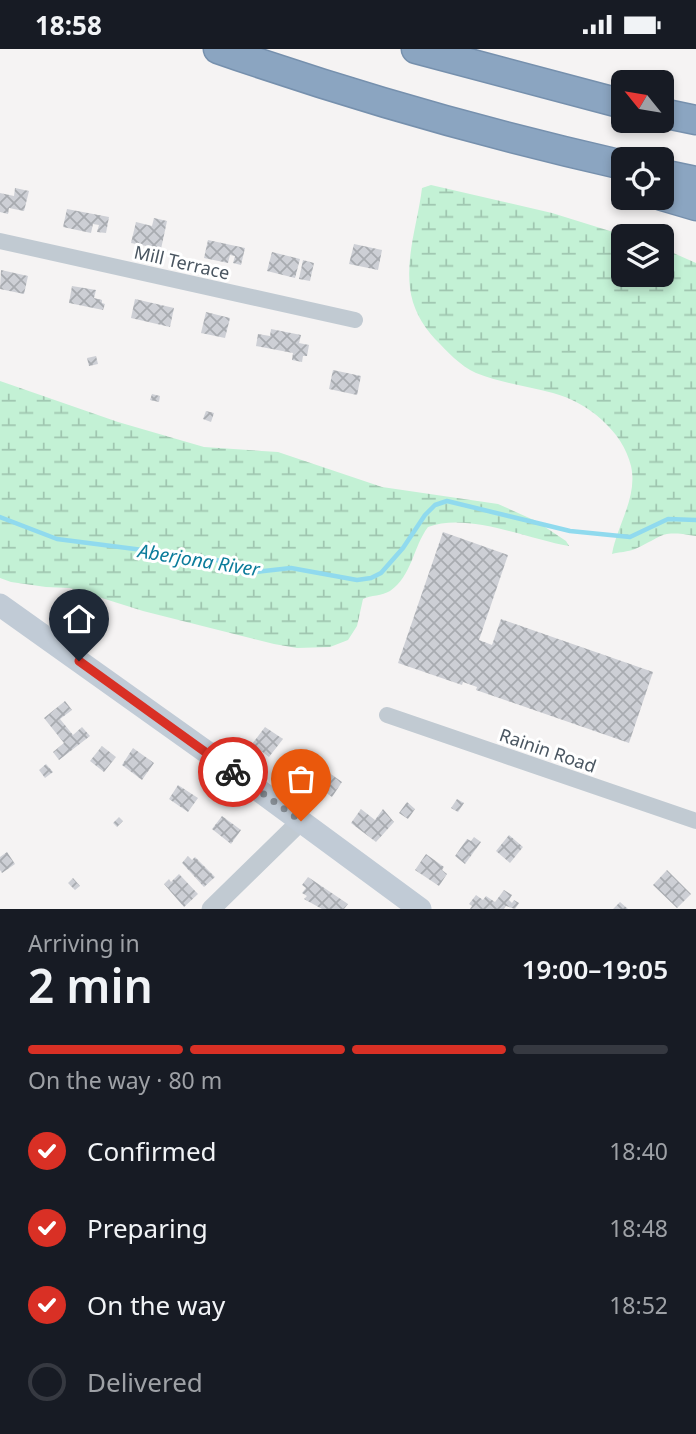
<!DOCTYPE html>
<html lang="en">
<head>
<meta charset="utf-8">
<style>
  :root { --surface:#171b24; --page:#242831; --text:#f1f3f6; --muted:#9ea1a6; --line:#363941; --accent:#d93025 }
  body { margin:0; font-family:"Noto Sans",sans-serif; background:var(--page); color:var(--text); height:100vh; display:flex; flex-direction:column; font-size:26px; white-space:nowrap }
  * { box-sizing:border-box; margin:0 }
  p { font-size:23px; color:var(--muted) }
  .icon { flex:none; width:38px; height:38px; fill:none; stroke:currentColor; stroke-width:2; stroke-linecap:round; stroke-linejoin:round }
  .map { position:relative; height:860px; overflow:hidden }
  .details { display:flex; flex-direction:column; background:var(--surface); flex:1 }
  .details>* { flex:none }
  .needle { width:46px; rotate:300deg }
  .tools { position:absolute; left:611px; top:21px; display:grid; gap:14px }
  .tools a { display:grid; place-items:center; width:63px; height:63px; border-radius:10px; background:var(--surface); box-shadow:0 4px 10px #0003; font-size:35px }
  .pin { position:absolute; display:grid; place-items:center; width:60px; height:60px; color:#fff; margin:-72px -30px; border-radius:50% 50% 50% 0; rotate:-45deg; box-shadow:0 0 7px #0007 }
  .pin .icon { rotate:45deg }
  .courier { position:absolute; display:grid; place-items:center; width:70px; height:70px; margin:-35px; border:5px solid #d93025; border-radius:50%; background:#fff; color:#222; box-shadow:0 2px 9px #0007 }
  .headline em { font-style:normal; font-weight:600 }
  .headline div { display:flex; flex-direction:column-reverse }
  .headline { display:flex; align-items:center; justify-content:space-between; height:119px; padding:0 28px }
  h1 { font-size:46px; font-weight:600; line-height:52px }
  .bar { display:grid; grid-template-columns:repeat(4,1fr); gap:10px 7px; align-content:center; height:84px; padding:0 28px }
  .bar i { height:9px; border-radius:5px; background:var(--line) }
  .bar .current { background:var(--accent) }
  .bar p { grid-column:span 4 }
  ol { padding:0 28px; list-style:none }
  li { display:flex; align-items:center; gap:21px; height:77px }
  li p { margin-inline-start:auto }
  li .icon { padding:7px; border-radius:50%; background:var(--accent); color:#fff; stroke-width:4 }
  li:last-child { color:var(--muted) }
  li i { width:38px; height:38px; border:4px solid var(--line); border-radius:50% }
  .status { display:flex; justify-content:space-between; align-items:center; height:49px; padding:0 35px; background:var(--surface); direction:ltr }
  .status svg { height:19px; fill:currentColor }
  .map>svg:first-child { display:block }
</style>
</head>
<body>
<div class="status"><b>18:58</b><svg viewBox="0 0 49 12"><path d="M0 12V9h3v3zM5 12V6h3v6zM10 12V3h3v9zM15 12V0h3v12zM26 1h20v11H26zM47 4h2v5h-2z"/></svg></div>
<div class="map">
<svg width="696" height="860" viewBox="0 0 696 860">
  <defs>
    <pattern id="wetland-marsh" width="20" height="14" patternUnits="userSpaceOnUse" patternTransform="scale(1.75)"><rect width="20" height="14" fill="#c3f1d5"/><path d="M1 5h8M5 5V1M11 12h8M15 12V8" fill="none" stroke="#a0c6b0"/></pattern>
    <pattern id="building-cross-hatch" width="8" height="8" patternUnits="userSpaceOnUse" patternTransform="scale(1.75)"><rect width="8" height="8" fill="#cdcfd5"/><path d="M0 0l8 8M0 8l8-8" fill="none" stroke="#a8abb0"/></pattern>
  </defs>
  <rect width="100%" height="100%" fill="#f5f3f3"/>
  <path fill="url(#wetland-marsh)" d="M431,136L552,164L626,187H623V226H662V199L696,214V487C659,481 666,486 635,500C628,503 619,503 612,505C617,476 638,448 631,417C623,382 587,353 553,344C528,337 500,334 476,324C460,317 447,302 435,290C422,276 412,258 410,239C406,205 418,172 422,139Z
    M0,332L118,373L204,398L278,403L382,438L498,455L536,472L566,492L569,497C528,490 468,463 428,478C413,498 412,527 390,542C382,547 371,546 363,550L357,577L348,591L330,598L297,599L274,595L143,562L70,539L46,538L11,533L0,529Z"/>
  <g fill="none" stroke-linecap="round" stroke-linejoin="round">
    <path stroke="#90daee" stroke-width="4.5" d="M0,468L57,490L213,510L255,523L291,519L357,531L371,529L381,524L403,499L425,466L435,456L447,452L570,482L630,488L668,470L696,471"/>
  </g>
  <path fill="url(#building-cross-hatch)" d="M15,139L29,142L24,162L9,159L8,165L0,163V144L14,147Z
    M67,160L109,168L106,184L97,183L99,176L93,175L91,184L63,178Z
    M154,169L167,172L161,200L131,194L136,173L152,177Z
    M208,191L245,199L241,216L233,214L235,207L230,206L228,214L204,209Z
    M354,195L382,201L378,221L349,215Z
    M272,203L300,210L295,229L267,222Z
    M303,211L314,214L310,232L299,230Z
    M1,221L28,227L24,245L0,240Z
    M72,237L96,241L94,249L102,251V254L105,255L103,261L69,254Z
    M135,250L174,259L170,278L131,269Z
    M206,263L230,269L225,289L201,284Z
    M271,280L301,286L299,294L309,296L307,307H303L302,313L292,311L293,304L256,297L258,285L270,287Z
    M96,307L98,315L89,317L87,309Z
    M333,321L361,327L357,346L329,340Z
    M152,345L160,347L159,353L150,351Z
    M206,362L214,364L211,373L203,370Z
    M443,483L508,506L479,591L492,596L501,570L653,623L629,694L476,641L477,638L463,633L462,636L398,614Z
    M65,652L72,661L60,670L73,686L82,678L90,687L59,711L53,703L64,694L44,669Z
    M265,678L283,690L269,708L252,695Z
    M102,697L116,708L104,723L90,712Z
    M133,699L154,714L142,731L122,716Z
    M46,715L53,723L45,729L39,721Z
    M321,718L342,733L332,748L311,733Z
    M178,736L198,749L188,763L169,750Z
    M457,750L464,754L458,763L451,759Z
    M407,753L415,760L408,770L399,764Z
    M361,760L375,771L383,760L394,773L376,793L351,774Z
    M222,767L241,781L231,795L212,780Z
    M119,768L123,772L117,778L113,774Z
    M509,786L523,798L510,814L496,802Z
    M474,788L481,793L465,815L455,807L467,790L471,792Z
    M7,803L15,815L2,824L0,821V808Z
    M426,805L444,818L442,821L447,825L439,837L415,821Z
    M188,807L192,811L195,808L215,828L204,838L182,814Z
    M667,821L691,845L677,859L653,836Z
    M179,825L198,845L184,858L164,835L169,830L171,833Z
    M308,828L348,855L344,860H322L304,850L307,847L302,844L306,839L302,836Z
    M73,829L80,837L75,841L68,834Z
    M504,841L512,846L509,851L512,854L514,851L519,854L515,860L506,857L504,860H470L472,857L469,855L476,846L483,851L486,847L495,853Z
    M620,853L628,860H613Z"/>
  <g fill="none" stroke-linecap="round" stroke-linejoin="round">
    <g stroke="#7690ad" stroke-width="31">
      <path id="motorway" d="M218,0C350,46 486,85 623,116
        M416,0L623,55
        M662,64L696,71
        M662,125L696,132
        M662,147L696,157"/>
    </g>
    <path stroke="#c1cad2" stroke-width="16" d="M0,192L355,271
      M387,666L696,772"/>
    <path stroke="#c1cad2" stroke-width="19" d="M211,860L301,772"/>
    <path stroke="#c1cbd6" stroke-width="23" d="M0,556L215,709L420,860"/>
    <use href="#motorway" stroke="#8ba5c1" stroke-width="28"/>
  </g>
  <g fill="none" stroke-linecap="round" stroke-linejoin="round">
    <path stroke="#868d94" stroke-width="7" stroke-dasharray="0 12.6" d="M233,723L301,772"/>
    <path stroke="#d93025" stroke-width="9" d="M79,612L233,723"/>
  </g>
  <g text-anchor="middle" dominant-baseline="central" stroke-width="6" stroke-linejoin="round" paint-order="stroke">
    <g font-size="18" fill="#4a5661" stroke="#fff">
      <text transform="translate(182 213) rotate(13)">Mill Terrace</text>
      <text transform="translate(548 701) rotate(19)">Rainin Road</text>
    </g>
    <g font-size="19" font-style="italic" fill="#0c7c9b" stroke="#fff">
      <text transform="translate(199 511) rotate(9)">Aberjona River</text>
    </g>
  </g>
</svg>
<div class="tools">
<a><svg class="needle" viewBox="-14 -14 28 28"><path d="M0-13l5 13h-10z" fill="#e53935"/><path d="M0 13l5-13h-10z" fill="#9ea1a6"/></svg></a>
<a><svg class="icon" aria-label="locate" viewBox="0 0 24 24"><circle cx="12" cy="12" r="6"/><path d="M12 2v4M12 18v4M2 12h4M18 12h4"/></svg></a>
<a><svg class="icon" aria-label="layers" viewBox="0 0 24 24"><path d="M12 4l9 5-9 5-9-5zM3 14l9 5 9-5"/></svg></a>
</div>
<div class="pin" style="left:301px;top:772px;background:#ea580c"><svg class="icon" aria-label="bag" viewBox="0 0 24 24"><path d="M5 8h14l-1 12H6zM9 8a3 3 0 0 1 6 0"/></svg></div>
<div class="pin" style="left:79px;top:612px;background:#1f2937"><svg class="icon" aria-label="home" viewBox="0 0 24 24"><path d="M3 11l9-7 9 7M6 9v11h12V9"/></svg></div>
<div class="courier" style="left:233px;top:723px"><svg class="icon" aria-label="bike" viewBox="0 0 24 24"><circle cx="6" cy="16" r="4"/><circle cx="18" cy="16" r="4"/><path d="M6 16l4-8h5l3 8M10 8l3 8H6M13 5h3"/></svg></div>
</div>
<section class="details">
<div class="headline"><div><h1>2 min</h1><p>Arriving in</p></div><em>19:00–19:05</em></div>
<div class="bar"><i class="current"></i><i class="current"></i><i class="current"></i><i></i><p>On the way · 80 m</p></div>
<ol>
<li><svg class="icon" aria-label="check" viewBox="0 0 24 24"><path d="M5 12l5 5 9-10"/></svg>Confirmed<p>18:40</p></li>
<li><svg class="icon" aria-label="check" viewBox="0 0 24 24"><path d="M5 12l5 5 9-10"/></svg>Preparing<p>18:48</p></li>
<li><svg class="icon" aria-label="check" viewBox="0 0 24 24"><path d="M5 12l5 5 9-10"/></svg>On the way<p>18:52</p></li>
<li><i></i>Delivered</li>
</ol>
</section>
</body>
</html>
